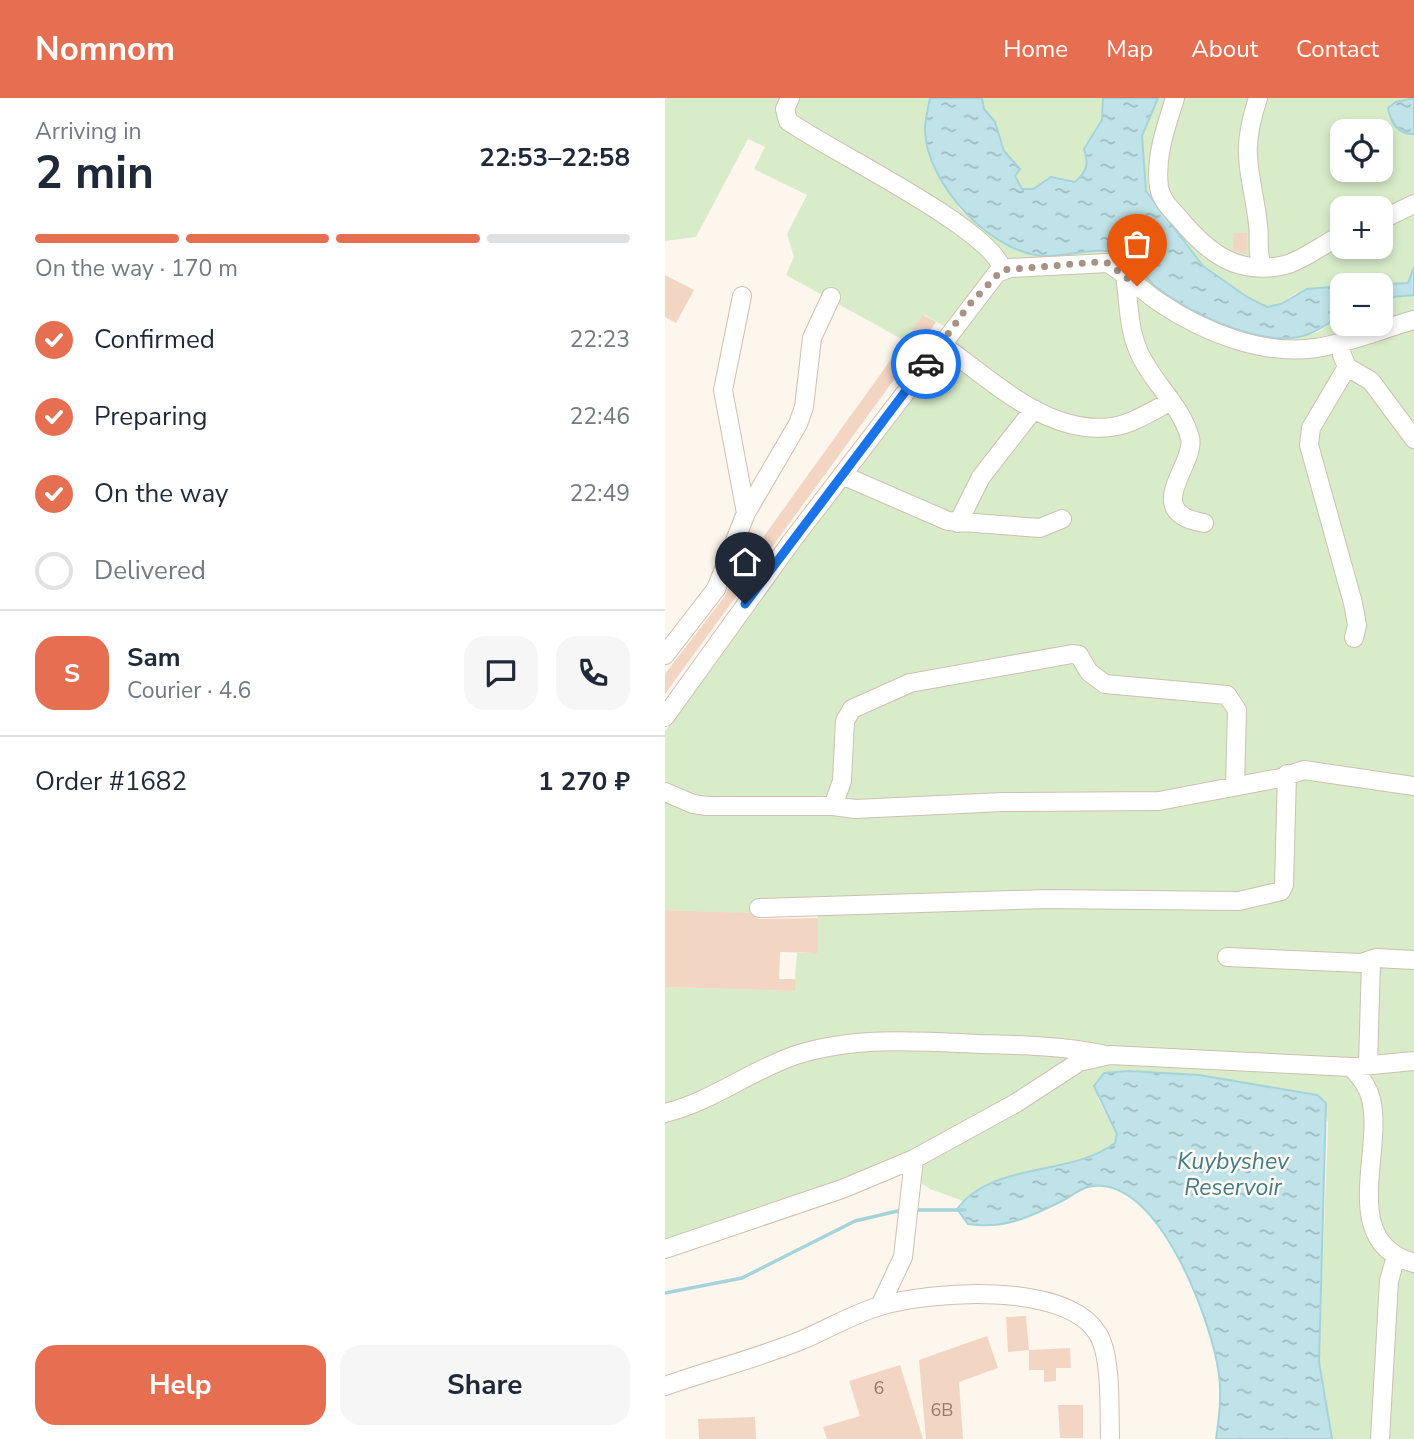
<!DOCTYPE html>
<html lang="en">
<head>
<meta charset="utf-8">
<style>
  :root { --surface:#fff; --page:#f6f6f7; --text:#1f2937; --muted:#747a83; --line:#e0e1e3; --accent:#e76f51 }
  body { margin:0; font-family:"Nunito Sans",sans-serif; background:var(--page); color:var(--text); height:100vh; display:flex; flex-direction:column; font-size:26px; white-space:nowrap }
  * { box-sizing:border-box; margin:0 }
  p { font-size:23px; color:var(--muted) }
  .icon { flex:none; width:38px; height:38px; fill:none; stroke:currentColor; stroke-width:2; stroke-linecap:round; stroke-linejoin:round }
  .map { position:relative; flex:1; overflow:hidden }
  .details { display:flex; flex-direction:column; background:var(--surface); width:665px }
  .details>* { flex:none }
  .buttons { position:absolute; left:665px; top:21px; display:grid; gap:14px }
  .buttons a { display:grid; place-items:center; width:63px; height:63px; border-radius:14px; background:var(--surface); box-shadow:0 4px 10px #0003; font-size:35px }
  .pin { position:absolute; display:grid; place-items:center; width:60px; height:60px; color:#fff; margin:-72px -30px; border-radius:50% 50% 50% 0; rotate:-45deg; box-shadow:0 0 7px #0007 }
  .pin .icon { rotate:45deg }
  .courier { position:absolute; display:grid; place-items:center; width:70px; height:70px; margin:-35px; border:5px solid #1a73e8; border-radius:50%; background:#fff; color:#222; box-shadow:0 2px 9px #0007 }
  .head em { font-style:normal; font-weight:700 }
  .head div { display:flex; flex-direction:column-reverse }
  .head { display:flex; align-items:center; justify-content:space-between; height:119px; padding:0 35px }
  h1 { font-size:46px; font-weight:700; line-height:52px }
  .bar { display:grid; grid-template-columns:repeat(4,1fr); gap:10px 7px; align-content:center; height:84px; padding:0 35px }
  .bar i { height:9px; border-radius:5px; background:var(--line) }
  .bar .current { background:var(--accent) }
  .bar p { grid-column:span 4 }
  .line { display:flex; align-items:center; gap:18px; padding:0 35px; border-top:2px solid var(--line) }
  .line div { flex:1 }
  .round { display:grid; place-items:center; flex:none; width:74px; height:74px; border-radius:21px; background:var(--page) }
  ol { padding:0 35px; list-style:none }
  li { display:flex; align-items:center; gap:21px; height:77px }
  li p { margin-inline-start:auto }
  li .icon { padding:7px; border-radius:50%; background:var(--accent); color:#fff; stroke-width:4 }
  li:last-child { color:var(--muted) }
  li i { width:38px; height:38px; border:4px solid var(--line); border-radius:50% }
  .cta { display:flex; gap:14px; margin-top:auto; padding:14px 35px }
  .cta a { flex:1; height:80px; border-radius:21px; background:var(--accent); color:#fff; font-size:28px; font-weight:700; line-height:80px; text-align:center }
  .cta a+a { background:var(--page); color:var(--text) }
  header { display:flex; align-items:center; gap:42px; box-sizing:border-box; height:98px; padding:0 35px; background:var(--accent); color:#fff }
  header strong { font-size:33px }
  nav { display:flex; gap:38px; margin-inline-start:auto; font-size:24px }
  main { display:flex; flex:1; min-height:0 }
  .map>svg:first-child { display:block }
</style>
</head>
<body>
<header>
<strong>Nomnom</strong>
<nav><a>Home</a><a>Map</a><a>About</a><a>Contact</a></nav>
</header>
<main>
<section class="details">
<div class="head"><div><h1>2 min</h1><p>Arriving in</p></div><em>22:53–22:58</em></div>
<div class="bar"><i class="current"></i><i class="current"></i><i class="current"></i><i></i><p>On the way · 170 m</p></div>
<ol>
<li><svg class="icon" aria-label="check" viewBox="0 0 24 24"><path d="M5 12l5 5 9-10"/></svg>Confirmed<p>22:23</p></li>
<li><svg class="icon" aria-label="check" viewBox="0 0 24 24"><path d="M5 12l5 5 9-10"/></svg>Preparing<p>22:46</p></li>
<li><svg class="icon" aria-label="check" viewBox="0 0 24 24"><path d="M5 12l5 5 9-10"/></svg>On the way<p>22:49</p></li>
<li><i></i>Delivered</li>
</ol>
<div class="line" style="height:126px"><b class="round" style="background:var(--accent);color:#fff">S</b><div><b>Sam</b><p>Courier · 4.6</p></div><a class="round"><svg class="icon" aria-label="chat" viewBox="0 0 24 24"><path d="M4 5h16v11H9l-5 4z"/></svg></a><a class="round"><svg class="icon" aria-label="phone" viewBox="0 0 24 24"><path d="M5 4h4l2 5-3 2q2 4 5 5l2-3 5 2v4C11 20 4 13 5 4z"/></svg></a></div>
<div class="line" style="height:91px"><div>Order #1682</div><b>1 270 ₽</b></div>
<div class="cta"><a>Help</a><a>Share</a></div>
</section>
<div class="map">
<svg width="749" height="1341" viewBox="0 0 749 1341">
  <defs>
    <pattern id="water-ripples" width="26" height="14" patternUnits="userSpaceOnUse" patternTransform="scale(1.75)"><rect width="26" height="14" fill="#bfe3e8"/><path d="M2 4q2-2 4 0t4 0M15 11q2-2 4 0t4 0" fill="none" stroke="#a0bbbe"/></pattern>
  </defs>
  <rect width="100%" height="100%" fill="#fdf6ec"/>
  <path fill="#d8ecc9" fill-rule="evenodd" d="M0,0H265L260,33L295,112L343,148L382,158L416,153H446L462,158L489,188L627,240L653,234L677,217V226H716V207L726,199L749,197V1341H667L654,1264L663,1024L652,997L534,977H512L432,999L452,1036L451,1045L418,1063L340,1081L298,1103L265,1091L240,1074L0,1160V889L129,893L132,855H153V818L0,812V633L290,234L259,217L240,243L121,177L129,159L122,136L142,97L89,71L100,49L83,41L31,139L0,143Z
    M317,0H438L437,22L429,33L423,64L419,76L410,84L386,79L368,91H357L349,78L347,61L339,53L330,24L319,11Z
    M493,0H745L731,4L740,36H749V169L744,185L677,187L629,196L616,206L602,209L582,199L538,168L481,93L477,38ZM677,33H716V72H677ZM677,110H716V149H677Z"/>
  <path fill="url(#water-ripples)" stroke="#a5d3da" stroke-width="2" d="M265,0H317L319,11L330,24L339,53L355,71L350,78L357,91H368L386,79L410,84C422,74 424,66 419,51L437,22L438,0H493L477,38L481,93L538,168L582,199L602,209L616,206L642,191L677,188V217C660,227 646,239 625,240C583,243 526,215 492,190C480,181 473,162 459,157C434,147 406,158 380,158C326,156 261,85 260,32C260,22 263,10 265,0Z
    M749,0V36C733,37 726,25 723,10L731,4Z
    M749,169V197L726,199L716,207V187H705L743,185Z
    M464,973L534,977L652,997L661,1005L654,1264L667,1341H551C554,1320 557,1298 554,1277C548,1226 492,1072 423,1089C415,1091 406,1098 399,1102C367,1118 339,1132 303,1126L292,1111C328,1063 405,1079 450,1045L452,1036L429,988L439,975Z"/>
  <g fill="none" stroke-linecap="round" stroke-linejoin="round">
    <path stroke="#a5d3da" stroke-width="3.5" d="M248,1112H300
      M0,1195L77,1180L190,1123L237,1112"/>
  </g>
  <path fill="#f3d5c3" d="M569,135H582L581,156L568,152Z
    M0,177L29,192L11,225L0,219Z
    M258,217L271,224L0,596V576L60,498L66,484Z
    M0,812L84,815L94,821L153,820V855L115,854L114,881H130V893L0,889Z
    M361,1218L364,1252L343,1254L341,1219Z
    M322,1238L333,1270L294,1284L298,1341H261L254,1262Z
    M405,1250L406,1270H391V1283L379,1284V1272H364V1252Z
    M235,1267L258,1341H162L158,1329L195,1318L184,1283Z
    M393,1307H418V1340H395Z
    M90,1319L91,1341H34L33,1321Z"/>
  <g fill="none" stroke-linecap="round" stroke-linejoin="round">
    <g stroke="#d1beb0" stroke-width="20">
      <path id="minor" d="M125,0L120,11L123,23C163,52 330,132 337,172
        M510,0C501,29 490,58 494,89C496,102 506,111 514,120C543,155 572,178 620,167C637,163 660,145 677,137
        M593,0C574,58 586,70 593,126C595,141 591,156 598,169
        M716,122L749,106
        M460,178C464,203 463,228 473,252C486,284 516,306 525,340C532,366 474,414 539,425
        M276,246C326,281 385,341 452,328C471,324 489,312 506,303
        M677,257L682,269L706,283L749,341
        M682,269L646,330L644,347L688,505L692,527L689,540
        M177,377L283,423L375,430L397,421
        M81,415L133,326L139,309L147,240L166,199
        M293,425L316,379L369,311
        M0,557L51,491L81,415L58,292L77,198
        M0,619L126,444L332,175L345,170L443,165C461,176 476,192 494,204C538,234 598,258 651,250C684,245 717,231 749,222
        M0,694L28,706L42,708H168L190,711L338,704L494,703L615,680L639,672L749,688
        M168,708L177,683L180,623L187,611L245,585L407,556L414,557L424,574L440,586L562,597L572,612L570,688
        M94,810L381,801L574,803L616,793L619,787L622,676
        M562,859L696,865L711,860L749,862
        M703,967L706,863
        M686,969C695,978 703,988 706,1001C719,1054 673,1144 749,1165
        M0,1015C46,1004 86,972 131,957C189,938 255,943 315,946C356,947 397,948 437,956
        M0,1151L177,1091L249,1061L351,1005L414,964L445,957L686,969L749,963
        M215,1208L238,1159L249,1061
        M0,1288C45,1272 93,1260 137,1242C163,1231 188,1216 215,1208C266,1193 401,1183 433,1236C447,1259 444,1313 445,1341
        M715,1341L724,1183L731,1158"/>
    </g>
    <use href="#minor" stroke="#fff" stroke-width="18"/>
  </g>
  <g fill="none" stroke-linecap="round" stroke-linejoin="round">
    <path stroke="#a89285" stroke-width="7" stroke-dasharray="0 12.6" d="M261,266L304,207L337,172L433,164L443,165L472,188"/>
    <path stroke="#1a73e8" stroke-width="9" d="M80,506L261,266"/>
  </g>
  <g text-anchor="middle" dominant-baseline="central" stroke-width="5" stroke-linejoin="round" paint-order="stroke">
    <g font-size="18" fill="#987a6a">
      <text x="214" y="1290">6</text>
      <text x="277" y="1312">6В</text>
    </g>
    <g font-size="23" font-style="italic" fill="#437c86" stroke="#fffaf3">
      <text x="568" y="1063">Kuybyshev<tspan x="568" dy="26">Reservoir</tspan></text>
    </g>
  </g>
</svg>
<div class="buttons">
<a><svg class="icon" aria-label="locate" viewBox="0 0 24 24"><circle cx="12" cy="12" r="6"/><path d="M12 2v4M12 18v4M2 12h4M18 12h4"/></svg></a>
<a>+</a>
<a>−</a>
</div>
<div class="pin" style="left:472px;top:188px;background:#ea580c"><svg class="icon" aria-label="bag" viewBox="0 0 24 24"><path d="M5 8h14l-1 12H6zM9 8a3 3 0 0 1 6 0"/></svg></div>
<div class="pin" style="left:80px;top:506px;background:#1f2937"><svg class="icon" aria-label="home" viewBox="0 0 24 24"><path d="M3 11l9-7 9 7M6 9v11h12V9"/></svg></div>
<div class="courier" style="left:261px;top:266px"><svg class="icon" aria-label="car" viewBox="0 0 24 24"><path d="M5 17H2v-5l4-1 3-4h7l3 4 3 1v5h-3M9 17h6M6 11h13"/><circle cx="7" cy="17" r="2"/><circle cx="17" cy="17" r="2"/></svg></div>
</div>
</main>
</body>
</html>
